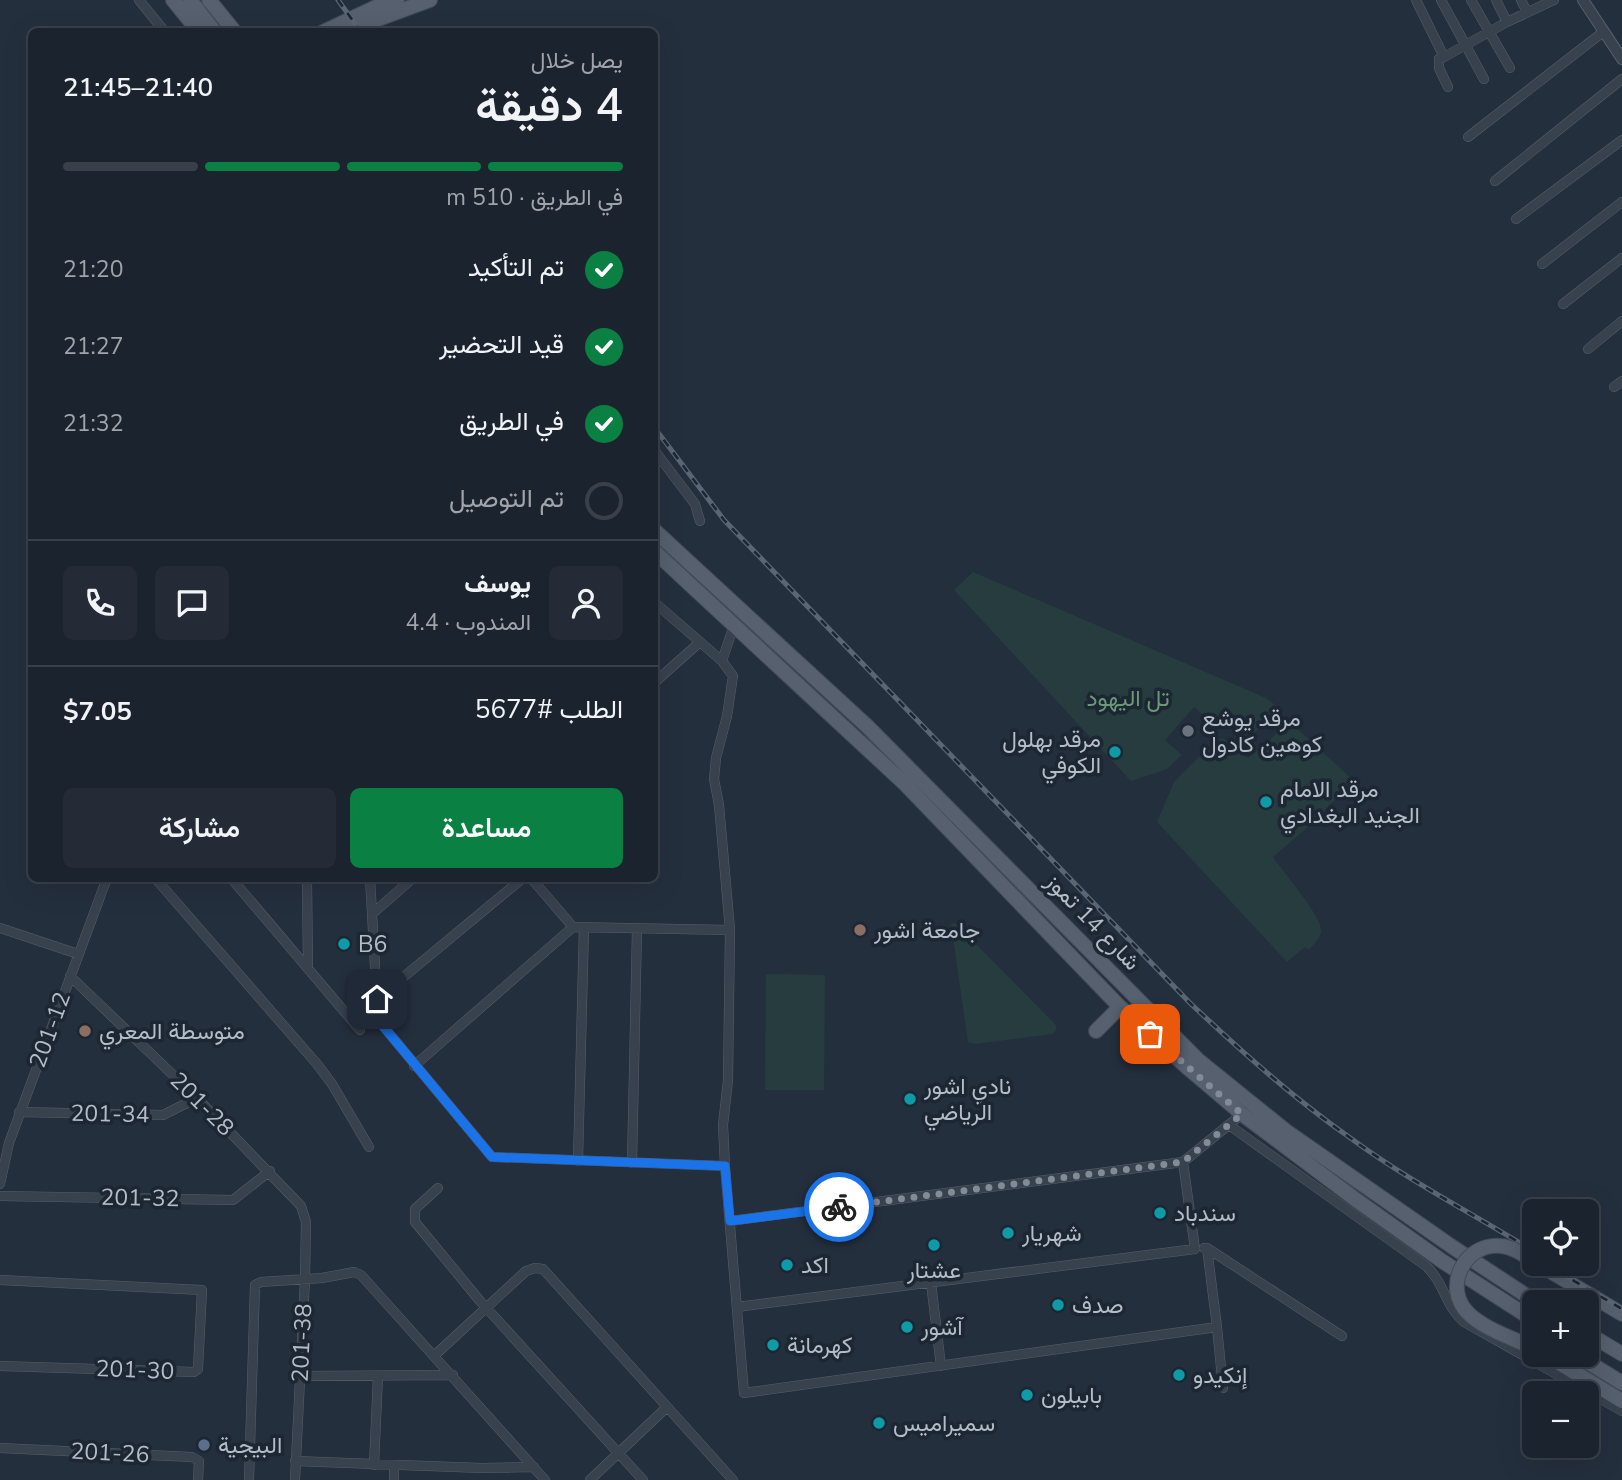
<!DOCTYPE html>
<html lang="ar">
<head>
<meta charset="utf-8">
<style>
  :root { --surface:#1b232e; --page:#242b36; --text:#f1f3f6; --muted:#a0a4aa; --line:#39404a; --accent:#0b8043 }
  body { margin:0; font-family:"Nunito Sans",Vazirmatn,sans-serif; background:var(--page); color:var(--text); direction:rtl; height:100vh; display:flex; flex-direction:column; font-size:26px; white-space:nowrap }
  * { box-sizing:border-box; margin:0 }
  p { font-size:23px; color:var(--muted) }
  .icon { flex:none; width:38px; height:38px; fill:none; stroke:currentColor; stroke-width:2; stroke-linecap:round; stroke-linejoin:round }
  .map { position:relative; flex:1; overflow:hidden; direction:ltr }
  .side { position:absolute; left:28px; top:28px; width:630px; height:854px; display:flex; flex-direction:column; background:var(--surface); border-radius:10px; box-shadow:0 7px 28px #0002,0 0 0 2px var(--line); direction:rtl }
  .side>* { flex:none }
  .fabs { position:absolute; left:1522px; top:1199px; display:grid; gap:14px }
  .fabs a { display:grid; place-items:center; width:77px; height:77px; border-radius:10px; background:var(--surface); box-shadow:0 7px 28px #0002,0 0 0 2px var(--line); font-size:35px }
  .pin { position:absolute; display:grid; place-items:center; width:60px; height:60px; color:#fff; margin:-30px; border-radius:14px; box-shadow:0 4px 10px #0006 }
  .courier { position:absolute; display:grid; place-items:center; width:70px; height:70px; margin:-35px; border:5px solid #1a73e8; border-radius:50%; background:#fff; color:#222; box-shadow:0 2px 9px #0007 }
  .summary em { font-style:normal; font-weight:600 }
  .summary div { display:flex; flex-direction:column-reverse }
  .summary { display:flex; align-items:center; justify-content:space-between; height:119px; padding:0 35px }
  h1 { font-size:46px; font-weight:600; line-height:52px }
  .bar { display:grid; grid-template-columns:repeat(4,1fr); gap:10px 7px; align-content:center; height:84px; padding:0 35px }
  .bar i { height:9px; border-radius:5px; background:var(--line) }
  .bar .current { background:var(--accent) }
  .bar p { grid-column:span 4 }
  .line { display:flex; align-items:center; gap:18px; padding:0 35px; border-top:2px solid var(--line) }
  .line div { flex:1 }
  .round { display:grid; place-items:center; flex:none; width:74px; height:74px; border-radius:10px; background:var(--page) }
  ol { padding:0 35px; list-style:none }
  li { display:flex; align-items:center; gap:21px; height:77px }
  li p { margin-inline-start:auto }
  li .icon { padding:7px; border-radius:50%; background:var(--accent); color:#fff; stroke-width:4 }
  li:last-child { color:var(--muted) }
  li i { width:38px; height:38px; border:4px solid var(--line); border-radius:50% }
  .button { display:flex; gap:14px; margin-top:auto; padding:14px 35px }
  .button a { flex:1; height:80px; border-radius:10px; background:var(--accent); color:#fff; font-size:28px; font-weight:600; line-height:80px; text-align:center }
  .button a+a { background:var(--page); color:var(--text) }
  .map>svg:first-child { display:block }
</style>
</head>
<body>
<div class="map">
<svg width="1622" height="1480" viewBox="0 0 1622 1480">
  <rect width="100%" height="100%" fill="#242f3e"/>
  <path fill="#263c3f" d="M973,572L1266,698L1283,711L1243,741L1217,717L1211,722L1194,707L1165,740L1182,755L1167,769L1131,781L954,590Z
    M1290,722L1352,779L1351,783L1308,827L1273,857C1282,871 1324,918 1321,932C1320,938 1313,945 1309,950L1305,947L1287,962L1157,822L1174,782L1217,739H1224L1248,758Z
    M955,923L1056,1025V1030L1053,1034L975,1044L968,1042L951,924Z
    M766,974L825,975L824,1090H765Z"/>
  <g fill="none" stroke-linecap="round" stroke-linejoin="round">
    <g stroke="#565f6c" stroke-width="10">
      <path id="minor" d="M139,0L165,32
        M1416,0L1444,57L1507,22L1554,0
        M1441,0L1484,79
        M1471,0L1510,68
        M1496,0L1507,22
        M1521,0L1527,12
        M1444,57L1439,59V68L1448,87
        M1468,137L1603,32
        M1495,181L1622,79
        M1516,219L1622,140
        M1542,264L1622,202
        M1563,304L1622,258
        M1588,349L1622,321
        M1614,387L1622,381
        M654,450L695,504L700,521
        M654,602L722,661L733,676L727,716L716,758L714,779L719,805L730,930L728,1080L723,1125L725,1166L744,1393L1217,1327L1223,1388
        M722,661L734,625
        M654,683L700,642
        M155,878L317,1064L332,1084L369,1147
        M231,878L360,1030
        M307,878L308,968
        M370,878L378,1020L492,1157L725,1166
        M531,878L573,927
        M372,914L413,878
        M0,928L78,954
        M70,976L197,1098L301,1206L306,1222L305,1279L295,1480
        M377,999L523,878
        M414,1066L573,927L730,930
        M19,1112L163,1115L197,1098
        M1229,1125L1426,1266C1444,1282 1445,1306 1464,1322L1622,1411
        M578,1161L584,927
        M632,1163L637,929
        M0,1184L9,1143L107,878
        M438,1188L415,1209V1222L480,1301L643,1480
        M0,1196L233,1200L270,1171
        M730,1221L1183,1162L1242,1114
        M1204,1248H1207L1217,1327
        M1207,1248L1342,1336
        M0,1280L202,1290L198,1369L194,1372L0,1366
        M931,1283L941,1366
        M737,1307L1195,1249L1183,1162
        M435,1355L526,1271L535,1268L543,1269L733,1480
        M300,1376L453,1375
        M0,1448L192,1457L199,1461L198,1480
        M295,1461L481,1468L534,1467
        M374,1465L378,1376
        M249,1480L255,1285L261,1282L322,1278L354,1272L361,1275L545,1480
        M394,1480V1466
        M590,1480L667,1407"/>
    </g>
    <g stroke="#565f6c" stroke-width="12">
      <path id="tertiary" d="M1583,0L1622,59"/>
    </g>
    <g stroke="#414a57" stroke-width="16">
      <path id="primary" d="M173,0L199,32
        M190,0L215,32
        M209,0L235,32
        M323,32L376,7L397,0
        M343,32L430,0
        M654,530L868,727L1198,1060L1286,1131L1451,1246L1536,1302
        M654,551L904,783L1120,1007L1189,1069L1242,1114L1355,1199L1442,1261L1535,1321
        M1096,1031L1120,1007
        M1538,1264L1622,1314
        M1587,1333L1622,1354
        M1544,1354L1622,1401
        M1575,1354L1622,1383"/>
    </g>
    <use href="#minor" stroke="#38414e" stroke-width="9"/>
    <use href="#tertiary" stroke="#38414e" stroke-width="10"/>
    <use href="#primary" stroke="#56606e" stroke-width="14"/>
    <g stroke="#5a6575" stroke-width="5">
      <path id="rail" d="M338,0L361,32
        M654,427L724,520L1190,1003C1241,1051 1292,1097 1349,1137C1407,1180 1473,1214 1535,1252
        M1545,1264L1622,1309"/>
    </g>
    <use href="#rail" stroke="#1d2633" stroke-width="2.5" stroke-dasharray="8" stroke-linecap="butt"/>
    <g stroke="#414a57" stroke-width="16" stroke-linecap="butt">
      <path id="primary-bridge" d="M1535,1262C1524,1255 1513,1247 1501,1246C1465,1242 1442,1287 1468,1313C1485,1330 1514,1338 1535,1349"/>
    </g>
    <use href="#primary-bridge" stroke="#56606e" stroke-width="14"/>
  </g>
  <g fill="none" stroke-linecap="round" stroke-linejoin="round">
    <path stroke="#828b98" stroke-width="7" stroke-dasharray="0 12.6" d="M839,1207L1183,1162L1242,1114L1150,1034"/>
    <path stroke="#1a73e8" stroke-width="9" d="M377,999L378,1020L492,1157L725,1166L730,1221L839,1207"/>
  </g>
  <circle fill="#6b7280" stroke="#1d2633" stroke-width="2.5" cx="1188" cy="731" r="7"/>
  <g fill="#0f9aa8" stroke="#1d2633" stroke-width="2.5">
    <circle cx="1115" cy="752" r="7"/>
    <circle cx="1266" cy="802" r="7"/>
    <circle cx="344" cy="944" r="7"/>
    <circle cx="910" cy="1099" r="7"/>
    <circle cx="1160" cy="1213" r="7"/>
    <circle cx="1008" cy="1233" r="7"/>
    <circle cx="934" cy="1245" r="7"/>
    <circle cx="787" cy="1265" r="7"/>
    <circle cx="1058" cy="1305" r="7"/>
    <circle cx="907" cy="1327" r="7"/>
    <circle cx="773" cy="1345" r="7"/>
    <circle cx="1179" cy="1375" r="7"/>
    <circle cx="1027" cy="1395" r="7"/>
    <circle cx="879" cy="1423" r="7"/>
  </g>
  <g fill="#8d6e63" stroke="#1d2633" stroke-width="2.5">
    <circle cx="860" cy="930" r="7"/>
    <circle cx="85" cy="1031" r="7"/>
  </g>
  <circle fill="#5c6f8a" stroke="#1d2633" stroke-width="2.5" cx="204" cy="1445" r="7"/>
  <g text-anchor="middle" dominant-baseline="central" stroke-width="7" stroke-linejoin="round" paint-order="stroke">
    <g font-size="23" fill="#6b9a76" stroke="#1d2633">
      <text x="1128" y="698">تل اليهود</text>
    </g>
    <g font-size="23" fill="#b4bcc9" stroke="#1d2633" text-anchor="start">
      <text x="1202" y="718">مرقد يوشع<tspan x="1202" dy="26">كوهين كادول</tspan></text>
      <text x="1101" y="739" text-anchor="end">مرقد بهلول<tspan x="1101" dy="26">الكوفي</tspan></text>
      <text x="1280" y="789">مرقد الامام<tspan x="1280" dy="26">الجنيد البغدادي</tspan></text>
      <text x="874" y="930">جامعة اشور</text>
      <text x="358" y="944">B6</text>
      <text x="99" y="1031">متوسطة المعري</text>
      <text x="924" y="1086">نادي اشور<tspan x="924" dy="26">الرياضي</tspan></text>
      <text x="1174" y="1213">سندباد</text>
      <text x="1022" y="1233">شهريار</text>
      <text x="801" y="1265">اكد</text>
      <text x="934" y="1270" text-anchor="middle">عشتار</text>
      <text x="1072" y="1305">صدف</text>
      <text x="921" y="1327">آشور</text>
      <text x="787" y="1345">كهرمانة</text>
      <text x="1193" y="1375">إنكيدو</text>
      <text x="1041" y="1395">بابيلون</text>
      <text x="893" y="1423">سميراميس</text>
      <text x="218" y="1445">البيجية</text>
    </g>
    <g font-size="23" fill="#b4bcc9" stroke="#1d2633">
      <text transform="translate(1093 922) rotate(46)">شارع 14 تموز</text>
      <text transform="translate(50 1030) rotate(-70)">201-12</text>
      <text transform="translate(202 1104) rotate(45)">201-28</text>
      <text transform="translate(110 1114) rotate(1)">201-34</text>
      <text transform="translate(140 1198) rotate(1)">201-32</text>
      <text transform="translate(302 1343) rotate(-87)">201-38</text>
      <text transform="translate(135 1370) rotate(2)">201-30</text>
      <text transform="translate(110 1453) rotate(3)">201-26</text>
    </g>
  </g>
</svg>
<div class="fabs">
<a><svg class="icon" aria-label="locate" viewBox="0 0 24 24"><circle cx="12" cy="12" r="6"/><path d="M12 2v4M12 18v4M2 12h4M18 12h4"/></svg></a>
<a>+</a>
<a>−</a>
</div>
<div class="pin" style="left:1150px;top:1034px;background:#ea580c"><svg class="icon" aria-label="bag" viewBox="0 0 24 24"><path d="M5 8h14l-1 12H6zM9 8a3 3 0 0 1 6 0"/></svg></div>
<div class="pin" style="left:377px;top:999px;background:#1f2937"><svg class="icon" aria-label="home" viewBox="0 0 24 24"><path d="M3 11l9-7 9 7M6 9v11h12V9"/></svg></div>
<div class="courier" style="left:839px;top:1207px"><svg class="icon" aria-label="bike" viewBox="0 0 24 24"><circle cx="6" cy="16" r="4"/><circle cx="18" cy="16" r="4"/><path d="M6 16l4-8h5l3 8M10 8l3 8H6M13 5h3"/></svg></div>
<section class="side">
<div class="summary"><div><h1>4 دقيقة</h1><p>يصل خلال</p></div><em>21:40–21:45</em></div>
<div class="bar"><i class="current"></i><i class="current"></i><i class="current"></i><i></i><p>في الطريق · 510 m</p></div>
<ol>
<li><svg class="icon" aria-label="check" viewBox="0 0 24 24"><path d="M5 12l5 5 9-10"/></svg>تم التأكيد<p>21:20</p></li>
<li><svg class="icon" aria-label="check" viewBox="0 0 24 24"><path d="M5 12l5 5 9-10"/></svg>قيد التحضير<p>21:27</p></li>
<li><svg class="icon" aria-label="check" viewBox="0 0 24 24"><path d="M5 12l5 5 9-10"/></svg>في الطريق<p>21:32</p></li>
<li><i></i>تم التوصيل</li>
</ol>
<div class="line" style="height:126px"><a class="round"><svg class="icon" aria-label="person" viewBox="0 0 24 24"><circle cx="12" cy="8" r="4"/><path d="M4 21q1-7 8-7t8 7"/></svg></a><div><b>يوسف</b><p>المندوب · 4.4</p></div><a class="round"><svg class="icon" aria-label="chat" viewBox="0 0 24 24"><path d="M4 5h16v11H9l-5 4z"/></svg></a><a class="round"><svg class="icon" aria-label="phone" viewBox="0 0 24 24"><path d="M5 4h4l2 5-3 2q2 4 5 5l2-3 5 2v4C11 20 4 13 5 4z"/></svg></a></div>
<div class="line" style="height:91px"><div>الطلب #5677</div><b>$7.05</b></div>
<div class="button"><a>مساعدة</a><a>مشاركة</a></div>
</section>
</div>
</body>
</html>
